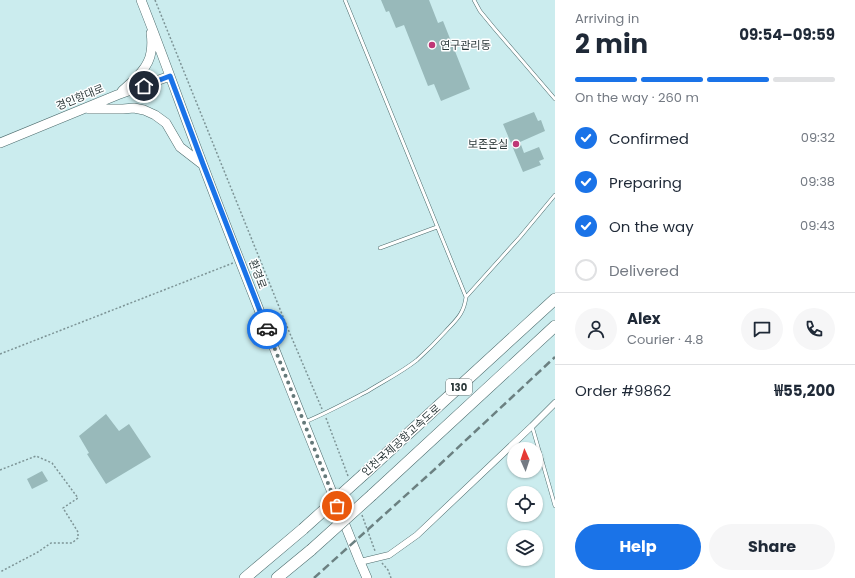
<!DOCTYPE html>
<html lang="en">
<head>
<meta charset="utf-8">
<style>
  :root { --surface:#fff; --page:#f6f6f7; --text:#1f2937; --muted:#747a83; --line:#e0e1e3; --accent:#1a73e8 }
  body { margin:0; font-family:Poppins,"Noto Sans KR",sans-serif; background:var(--page); color:var(--text); height:100vh; display:flex; flex-direction:column; font-size:15px; white-space:nowrap }
  * { box-sizing:border-box; margin:0 }
  p { font-size:13px; color:var(--muted) }
  .icon { flex:none; width:22px; height:22px; fill:none; stroke:currentColor; stroke-width:2; stroke-linecap:round; stroke-linejoin:round }
  .map { position:relative; flex:1; overflow:hidden }
  .details { display:flex; flex-direction:column; background:var(--surface); width:300px }
  .details>* { flex:none }
  .needle { width:26px; rotate:357deg }
  .buttons { position:absolute; left:507px; top:442px; display:grid; gap:8px }
  .buttons a { display:grid; place-items:center; width:36px; height:36px; border-radius:50%; background:var(--surface); box-shadow:0 1px 3px #0004; font-size:20px }
  .pin { position:absolute; display:grid; place-items:center; width:34px; height:34px; color:#fff; margin:-17px; border:2px solid #fff; border-radius:50%; box-shadow:0 1px 4px #0007 }
  .courier { position:absolute; display:grid; place-items:center; width:40px; height:40px; margin:-20px; border:3px solid #1a73e8; border-radius:50%; background:#fff; color:#222; box-shadow:0 1px 5px #0007 }
  .head em { font-style:normal; font-weight:700 }
  .head div { display:flex; flex-direction:column-reverse }
  .head { display:flex; align-items:center; justify-content:space-between; height:68px; padding:0 20px }
  h1 { font-size:26px; font-weight:700; line-height:30px }
  .bar { display:grid; grid-template-columns:repeat(4,1fr); gap:6px 4px; align-content:center; height:48px; padding:0 20px }
  .bar i { height:5px; border-radius:3px; background:var(--line) }
  .bar .selected { background:var(--accent) }
  .bar p { grid-column:span 4 }
  .line { display:flex; align-items:center; gap:10px; padding:0 20px; border-top:1px solid var(--line) }
  .line div { flex:1 }
  .round { display:grid; place-items:center; flex:none; width:42px; height:42px; border-radius:21px; background:var(--page) }
  ol { padding:0 20px; list-style:none }
  li { display:flex; align-items:center; gap:12px; height:44px }
  li p { margin-inline-start:auto }
  li .icon { padding:4px; border-radius:50%; background:var(--accent); color:#fff; stroke-width:4 }
  li:last-child { color:var(--muted) }
  li i { width:22px; height:22px; border:2px solid var(--line); border-radius:50% }
  .action { display:flex; gap:8px; margin-top:auto; padding:8px 20px }
  .action a { flex:1; height:46px; border-radius:24px; background:var(--accent); color:#fff; font-size:16px; font-weight:700; line-height:46px; text-align:center }
  .action a+a { background:var(--page); color:var(--text) }
  main { display:flex; flex:1; min-height:0 }
  .map>svg:first-child { display:block }
</style>
</head>
<body>
<main>
<div class="map">
<svg width="555" height="578" viewBox="0 0 555 578">
  <rect width="100%" height="100%" fill="#cbecee"/>
  <path fill="#98b9ba" d="M381,0H429L438,23L443,21L470,89L441,101L434,84L428,86L404,25L396,28L389,11L386,12Z
    M534,112L538,121L541,120L545,131L520,142L524,153L539,147L544,159L539,161L541,165L523,172L503,124Z
    M106,414L119,431L129,424L151,457L106,484L87,454L89,453L79,436Z
    M42,471L48,481L32,489L27,479Z"/>
  <g fill="none" stroke-linecap="round" stroke-linejoin="round">
    <g stroke="#4d6c6d" stroke-width="4">
      <path id="lane" d="M474,0L480,11L494,28L555,99
        M380,248L437,227
        M466,297L520,237L555,195
        M305,422C327,413 347,402 368,391C384,381 402,372 417,360C427,351 436,342 445,332C456,320 464,314 466,297L345,0
        M532,426L555,506"/>
    </g>
    <g stroke="#4d6c6d" stroke-width="7">
      <path id="street" d="M360,562L389,555L417,535L532,426L555,403"/>
    </g>
    <g stroke="#4d6c6d" stroke-width="10">
      <path id="secondary" d="M141,0C163,55 182,110 203,165C253,298 307,430 360,562L367,578
        M122,91C133,81 149,68 151,52C152,46 152,39 151,33
        M89,109H123L134,108L144,110L155,115L166,123L180,147L202,164
        M0,143L117,95L170,76"/>
    </g>
    <g stroke="#4d6c6d" stroke-width="12">
      <path id="highway" d="M363,475L555,299
        M372,495L555,326
        M245,578L303,529
        M277,578L311,550"/>
    </g>
    <path stroke="#7d9496" stroke-width="1.5" stroke-dasharray="2 2" stroke-linecap="butt" d="M155,0L288,329L322,409
      M0,354L233,263
      M326,418L348,476
      M0,470L36,456L52,463L78,498L63,508L78,532V538L72,543H51L38,552L0,572
      M362,515L375,551
      M382,563L388,570L391,578"/>
    <use href="#lane" stroke="#fff" stroke-width="3"/>
    <use href="#street" stroke="#fff" stroke-width="6"/>
    <use href="#secondary" stroke="#fff" stroke-width="9"/>
    <use href="#highway" stroke="#fff" stroke-width="11"/>
    <path stroke="#6b8081" stroke-width="2.5" stroke-dasharray="8 4" stroke-linecap="butt" d="M314,578L435,469L555,357"/>
    <g stroke="#4d6c6d" stroke-width="12" stroke-linecap="butt">
      <path id="highway-bridge" d="M303,529L363,475
        M311,550L372,495"/>
    </g>
    <use href="#highway-bridge" stroke="#fff" stroke-width="11"/>
  </g>
  <g fill="none" stroke-linecap="round" stroke-linejoin="round">
    <path stroke="#647879" stroke-width="4" stroke-dasharray="0 7.2" d="M267,329L337,506"/>
    <path stroke="#1a73e8" stroke-width="5" d="M144,86L170,76L203,164L267,329"/>
  </g>
  <g fill="#bf3776" stroke="#fff" stroke-width="1.5">
    <circle cx="432" cy="45" r="4"/>
    <circle cx="516" cy="144" r="4"/>
  </g>
  <g text-anchor="middle" dominant-baseline="central" stroke-width="3" stroke-linejoin="round" paint-order="stroke">
    <rect fill="#fff" stroke="#6b7475" stroke-width="1" x="446" y="379" width="26" height="16" rx="3"/>
    <g font-size="10" font-weight="bold" fill="#2c393a">
      <text x="459" y="387">130</text>
    </g>
    <g font-size="11" fill="#2c393a" stroke="#fff" text-anchor="start">
      <text x="440" y="45">연구관리동</text>
      <text x="508" y="144" text-anchor="end">보존온실</text>
    </g>
    <g font-size="11" fill="#2c393a" stroke="#fff">
      <text transform="translate(80 97) rotate(-22)">경인항대로</text>
      <text transform="translate(258 274) rotate(69)">환경로</text>
      <text transform="translate(401 440) rotate(-42)">인천국제공항고속도로</text>
    </g>
  </g>
</svg>
<div class="buttons">
<a><svg class="needle" viewBox="-14 -14 28 28"><path d="M0-13l5 13h-10z" fill="#e53935"/><path d="M0 13l5-13h-10z" fill="#747a83"/></svg></a>
<a><svg class="icon" aria-label="locate" viewBox="0 0 24 24"><circle cx="12" cy="12" r="6"/><path d="M12 2v4M12 18v4M2 12h4M18 12h4"/></svg></a>
<a><svg class="icon" aria-label="layers" viewBox="0 0 24 24"><path d="M12 4l9 5-9 5-9-5zM3 14l9 5 9-5"/></svg></a>
</div>
<div class="pin" style="left:337px;top:506px;background:#ea580c"><svg class="icon" aria-label="bag" viewBox="0 0 24 24"><path d="M5 8h14l-1 12H6zM9 8a3 3 0 0 1 6 0"/></svg></div>
<div class="pin" style="left:144px;top:86px;background:#1f2937"><svg class="icon" aria-label="home" viewBox="0 0 24 24"><path d="M3 11l9-7 9 7M6 9v11h12V9"/></svg></div>
<div class="courier" style="left:267px;top:329px"><svg class="icon" aria-label="car" viewBox="0 0 24 24"><path d="M5 17H2v-5l4-1 3-4h7l3 4 3 1v5h-3M9 17h6M6 11h13"/><circle cx="7" cy="17" r="2"/><circle cx="17" cy="17" r="2"/></svg></div>
</div>
<section class="details">
<div class="head"><div><h1>2 min</h1><p>Arriving in</p></div><em>09:54–09:59</em></div>
<div class="bar"><i class="selected"></i><i class="selected"></i><i class="selected"></i><i></i><p>On the way · 260 m</p></div>
<ol>
<li><svg class="icon" aria-label="check" viewBox="0 0 24 24"><path d="M5 12l5 5 9-10"/></svg>Confirmed<p>09:32</p></li>
<li><svg class="icon" aria-label="check" viewBox="0 0 24 24"><path d="M5 12l5 5 9-10"/></svg>Preparing<p>09:38</p></li>
<li><svg class="icon" aria-label="check" viewBox="0 0 24 24"><path d="M5 12l5 5 9-10"/></svg>On the way<p>09:43</p></li>
<li><i></i>Delivered</li>
</ol>
<div class="line" style="height:72px"><a class="round"><svg class="icon" aria-label="person" viewBox="0 0 24 24"><circle cx="12" cy="8" r="4"/><path d="M4 21q1-7 8-7t8 7"/></svg></a><div><b>Alex</b><p>Courier · 4.8</p></div><a class="round"><svg class="icon" aria-label="chat" viewBox="0 0 24 24"><path d="M4 5h16v11H9l-5 4z"/></svg></a><a class="round"><svg class="icon" aria-label="phone" viewBox="0 0 24 24"><path d="M5 4h4l2 5-3 2q2 4 5 5l2-3 5 2v4C11 20 4 13 5 4z"/></svg></a></div>
<div class="line" style="height:52px"><div>Order #9862</div><b>₩55,200</b></div>
<div class="action"><a>Help</a><a>Share</a></div>
</section>
</main>
</body>
</html>
